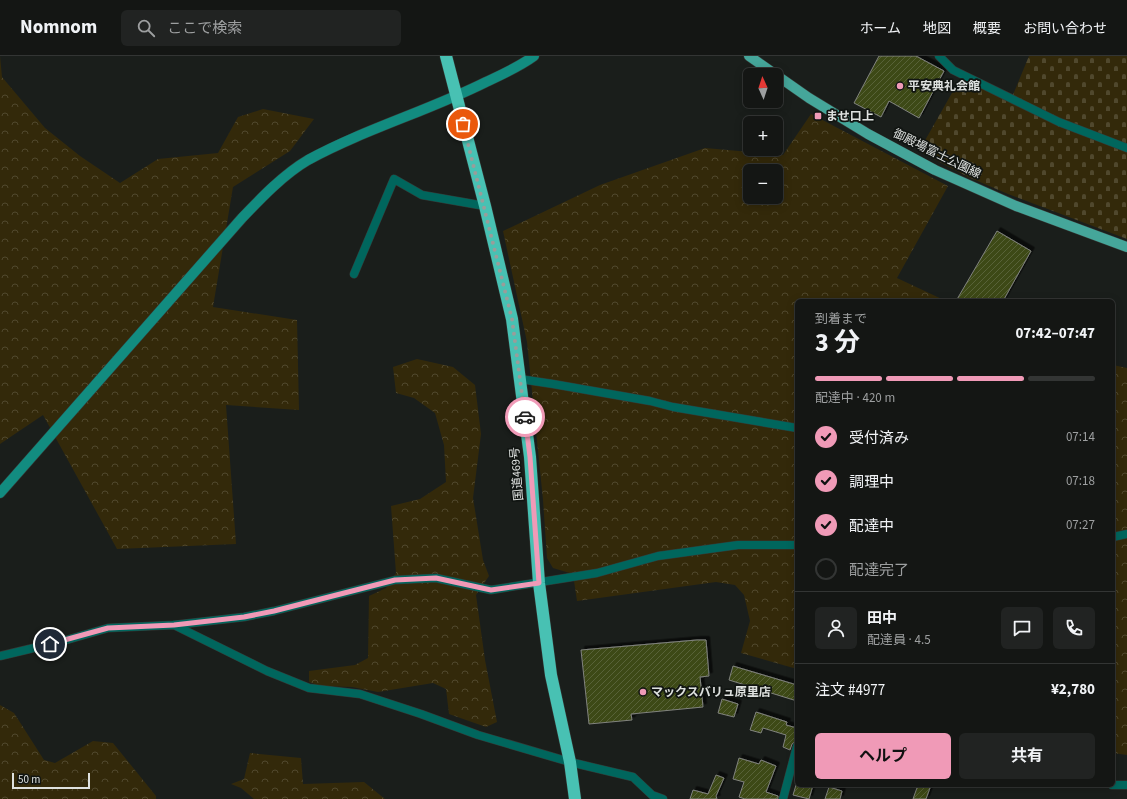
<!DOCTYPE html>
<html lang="ja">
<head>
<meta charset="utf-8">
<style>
  :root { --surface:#141614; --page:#212322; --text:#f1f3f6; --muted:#9d9fa0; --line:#333534; --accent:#f09ab7 }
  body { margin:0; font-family:"Source Sans 3","Noto Sans JP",sans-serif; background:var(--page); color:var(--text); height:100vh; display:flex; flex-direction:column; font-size:15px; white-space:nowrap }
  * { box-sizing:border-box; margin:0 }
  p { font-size:13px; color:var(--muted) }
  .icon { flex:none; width:22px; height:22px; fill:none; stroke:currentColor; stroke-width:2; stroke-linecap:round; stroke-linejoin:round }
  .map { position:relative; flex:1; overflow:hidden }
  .drawer { position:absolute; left:795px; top:243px; width:320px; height:488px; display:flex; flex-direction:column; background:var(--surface); border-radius:6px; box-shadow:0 2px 10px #0003,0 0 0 1px var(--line) }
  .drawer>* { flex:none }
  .needle { width:26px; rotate:357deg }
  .tools { position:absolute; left:743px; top:12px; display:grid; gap:8px }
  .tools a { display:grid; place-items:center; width:40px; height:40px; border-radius:6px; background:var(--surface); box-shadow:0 2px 10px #0003,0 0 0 1px var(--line); font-size:20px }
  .scale { position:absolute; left:12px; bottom:10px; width:78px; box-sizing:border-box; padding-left:4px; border:2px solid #dee1df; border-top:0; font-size:11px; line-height:14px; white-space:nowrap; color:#dee1df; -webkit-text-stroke:3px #111512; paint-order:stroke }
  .pin { position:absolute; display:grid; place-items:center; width:34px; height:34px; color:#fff; margin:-17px; border:2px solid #fff; border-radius:50%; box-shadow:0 1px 4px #0007 }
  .courier { position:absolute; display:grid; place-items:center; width:40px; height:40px; margin:-20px; border:3px solid #f09ab7; border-radius:50%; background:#fff; color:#222; box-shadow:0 1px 5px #0007 }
  .head em { font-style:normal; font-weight:700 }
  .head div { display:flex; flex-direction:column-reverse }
  .head { display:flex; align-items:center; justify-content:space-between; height:68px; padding:0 20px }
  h1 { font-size:26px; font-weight:700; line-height:30px }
  .bar { display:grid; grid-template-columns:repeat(4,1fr); gap:6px 4px; align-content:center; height:48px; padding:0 20px }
  .bar i { height:5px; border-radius:3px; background:var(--line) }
  .bar .current { background:var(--accent) }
  .bar p { grid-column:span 4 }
  .line { display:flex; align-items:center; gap:10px; padding:0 20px; border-top:1px solid var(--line) }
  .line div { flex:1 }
  .round { display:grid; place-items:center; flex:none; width:42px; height:42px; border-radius:6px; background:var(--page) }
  ol { padding:0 20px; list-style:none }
  li { display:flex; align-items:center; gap:12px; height:44px }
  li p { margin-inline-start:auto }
  li .icon { padding:4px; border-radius:50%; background:var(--accent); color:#111; stroke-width:4 }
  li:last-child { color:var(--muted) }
  li i { width:22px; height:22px; border:2px solid var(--line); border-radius:50% }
  .action { display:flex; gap:8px; margin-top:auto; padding:8px 20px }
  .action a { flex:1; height:46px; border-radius:6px; background:var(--accent); color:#111; font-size:16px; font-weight:700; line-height:46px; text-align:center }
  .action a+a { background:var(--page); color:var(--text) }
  header { display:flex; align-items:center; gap:24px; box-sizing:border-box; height:56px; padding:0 20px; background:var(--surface); border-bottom:1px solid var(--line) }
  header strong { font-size:19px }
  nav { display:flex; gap:22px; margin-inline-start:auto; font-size:14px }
  .search { width:280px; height:36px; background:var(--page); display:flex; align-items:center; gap:10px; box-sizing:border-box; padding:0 14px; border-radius:6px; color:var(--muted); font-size:15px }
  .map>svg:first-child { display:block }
</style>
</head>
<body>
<header>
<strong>Nomnom</strong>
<div class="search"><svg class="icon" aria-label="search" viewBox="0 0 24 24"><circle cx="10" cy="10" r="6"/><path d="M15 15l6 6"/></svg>ここで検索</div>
<nav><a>ホーム</a><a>地図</a><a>概要</a><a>お問い合わせ</a></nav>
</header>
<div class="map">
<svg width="1127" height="743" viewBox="0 0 1127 743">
  <defs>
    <pattern id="forest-crowns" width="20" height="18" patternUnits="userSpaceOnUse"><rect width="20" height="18" fill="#33290a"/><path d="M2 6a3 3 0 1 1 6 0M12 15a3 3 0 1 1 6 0" fill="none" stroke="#50482d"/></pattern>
    <pattern id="cemetery-stones" width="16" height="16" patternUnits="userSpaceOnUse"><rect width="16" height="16" fill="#33290a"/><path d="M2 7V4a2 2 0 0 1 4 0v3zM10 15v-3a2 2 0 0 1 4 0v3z" fill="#50482d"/></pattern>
    <pattern id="building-hatch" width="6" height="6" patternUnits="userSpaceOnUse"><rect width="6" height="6" fill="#3c4818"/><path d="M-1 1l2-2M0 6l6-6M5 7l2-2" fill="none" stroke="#586239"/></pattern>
    <filter id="shadow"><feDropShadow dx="3.5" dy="-3.5" stdDeviation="0" flood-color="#0009"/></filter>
  </defs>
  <rect width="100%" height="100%" fill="#1a1e1b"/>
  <path fill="url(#forest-crowns)" fill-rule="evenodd" d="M0,0L2,21L45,72L80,100L120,127L158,103L218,97L238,61L263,53L314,63L290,95L233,131L213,251L297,264L299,354L226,349L236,488L117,493L43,359L0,388Z
    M811,58L948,130L897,222L946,245H797V613L741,597L750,565L744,539L735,529L716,526L577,545L573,518L553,512L547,502L543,444L527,286L503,175L600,129L705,92L783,99ZM750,115H776V141H750Z
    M417,303L453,311L475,329L481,378L473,442L483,504L489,520L476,539L485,604L497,666L486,671L449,658L446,633L433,627L378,636L352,631L320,630L309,626V615L355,609L368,602L369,540L386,532L396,517L391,450L420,443L446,426L444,389L435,357L414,342L396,337L393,311Z
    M1113,309L1127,312V699L1113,697Z
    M0,649L14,657L44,704L55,707L93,685L113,687L156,740V743H0Z
    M250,697L301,702L303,728L364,726L385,743H254L241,732L231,728L244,723Z"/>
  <path fill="url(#cemetery-stones)" d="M1029,0H1127V183L1008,138L968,121L919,95L961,21L1010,46Z"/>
  <path fill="url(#building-hatch)" stroke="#81837e" filter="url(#shadow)" d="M879,0H916L944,15L919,62L889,45L881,61L854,47Z
    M997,175L1031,195L1003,245H956Z
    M697,584H706L709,620L700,621L703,651L631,658L632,664L589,668L581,594Z
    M733,610L797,629V645L729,624Z
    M722,643L738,648L734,661L718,657Z
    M756,656L787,666L786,669L797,672V681L796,685L792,688L790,694L783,691L786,679L763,672L761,677L750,674Z
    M739,702L759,708L761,704L776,710L766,736L778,740V743H745L739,741L744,726L733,723Z
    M716,719L724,722L716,740L717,743H690L693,734L708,738Z
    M796,729H813L809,743L793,739Z
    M918,729H931L926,743H913Z
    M829,731L842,735L840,743H825Z"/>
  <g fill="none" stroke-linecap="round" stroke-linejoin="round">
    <g stroke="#353936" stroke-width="9">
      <path id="street" d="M939,0L953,14L1059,66L1127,92
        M354,218L394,123L422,139L485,150
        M520,323L553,328L650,345L673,351L797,372
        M1113,481L1127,478
        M174,569L267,615L309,632L360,638L421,658L478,679L570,706L633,721L652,739L663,743
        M0,600L63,585L108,572L174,569L244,561L274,555L395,524L436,522L491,534L597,517L658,500L738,489H797
        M1112,729H1127
        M783,743L797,690"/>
    </g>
    <g stroke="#353936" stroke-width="11">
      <path id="secondary" d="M0,437L242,162C261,142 284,118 308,104C365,73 428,55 486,26C503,18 519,11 534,0"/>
    </g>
    <g stroke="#353936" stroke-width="11">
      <path id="primary" d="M749,0L809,42L868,78L935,114L1016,150L1127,191"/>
    </g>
    <g stroke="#353936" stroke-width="13">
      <path id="highway" d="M446,0L485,150L512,263L530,401L539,527L551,619L570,706L575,743"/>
    </g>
    <use href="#street" stroke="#00665d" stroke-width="8"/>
    <use href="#secondary" stroke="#128c80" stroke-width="10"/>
    <use href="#primary" stroke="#45a69a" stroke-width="10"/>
    <use href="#highway" stroke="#48c1b3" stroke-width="12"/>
  </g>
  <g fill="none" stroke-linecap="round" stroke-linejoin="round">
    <path stroke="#999d9a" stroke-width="4" stroke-dasharray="0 7.2" d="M463,68L512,263L525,361"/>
    <path stroke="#f09ab7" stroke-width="5" d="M50,588L108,572L174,569L244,561L274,555L395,524L436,522L491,534L539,527L530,401L525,361"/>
  </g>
  <g fill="#f09ab7" stroke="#111512" stroke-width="1.5">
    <circle cx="900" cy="30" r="4"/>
    <rect x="814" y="56" width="8" height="8" rx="2"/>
    <circle cx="643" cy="636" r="4"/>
  </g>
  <g text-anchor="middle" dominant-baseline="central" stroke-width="3.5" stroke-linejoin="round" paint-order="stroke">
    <g font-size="12" font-weight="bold" fill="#dee1df" stroke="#111512" text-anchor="start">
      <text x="908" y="30">平安典礼会館</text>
      <text x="826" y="60">ませ口上</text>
      <text x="651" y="636">マックスバリュ原里店</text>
    </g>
    <g font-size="12" fill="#dee1df" stroke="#111512">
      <text transform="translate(937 98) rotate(26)">御殿場富士公園線</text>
      <text transform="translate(517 418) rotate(-95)">国道469号</text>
    </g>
  </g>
</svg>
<div class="tools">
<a><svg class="needle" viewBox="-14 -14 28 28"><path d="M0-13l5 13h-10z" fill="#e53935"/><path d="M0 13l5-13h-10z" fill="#9d9fa0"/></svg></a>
<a>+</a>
<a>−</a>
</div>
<div class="scale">50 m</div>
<div class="pin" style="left:463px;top:68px;background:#ea580c"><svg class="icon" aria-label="bag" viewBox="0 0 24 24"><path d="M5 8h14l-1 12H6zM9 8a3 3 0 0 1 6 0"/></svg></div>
<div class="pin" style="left:50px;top:588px;background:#1f2937"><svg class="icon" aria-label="home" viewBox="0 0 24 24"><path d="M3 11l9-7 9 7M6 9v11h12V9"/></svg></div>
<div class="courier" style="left:525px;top:361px"><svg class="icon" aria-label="car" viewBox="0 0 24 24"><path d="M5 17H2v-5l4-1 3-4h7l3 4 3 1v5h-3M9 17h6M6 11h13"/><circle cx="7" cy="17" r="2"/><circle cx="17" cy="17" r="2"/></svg></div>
<section class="drawer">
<div class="head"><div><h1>3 分</h1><p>到着まで</p></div><em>07:42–07:47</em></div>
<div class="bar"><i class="current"></i><i class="current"></i><i class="current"></i><i></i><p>配達中 · 420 m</p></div>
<ol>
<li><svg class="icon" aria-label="check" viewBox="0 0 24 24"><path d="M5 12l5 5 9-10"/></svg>受付済み<p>07:14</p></li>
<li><svg class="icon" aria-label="check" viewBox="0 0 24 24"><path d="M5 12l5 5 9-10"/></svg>調理中<p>07:18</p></li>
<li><svg class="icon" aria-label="check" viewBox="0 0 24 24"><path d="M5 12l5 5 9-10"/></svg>配達中<p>07:27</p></li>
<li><i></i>配達完了</li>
</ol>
<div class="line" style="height:72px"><a class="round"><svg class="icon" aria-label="person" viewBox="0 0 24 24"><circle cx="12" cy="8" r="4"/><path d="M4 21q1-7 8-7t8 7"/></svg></a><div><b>田中</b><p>配達員 · 4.5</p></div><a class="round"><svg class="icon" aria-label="chat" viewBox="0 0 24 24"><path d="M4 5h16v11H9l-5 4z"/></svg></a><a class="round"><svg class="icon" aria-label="phone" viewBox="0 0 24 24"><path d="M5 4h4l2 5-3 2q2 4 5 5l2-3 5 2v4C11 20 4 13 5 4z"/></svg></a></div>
<div class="line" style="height:52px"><div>注文 #4977</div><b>¥2,780</b></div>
<div class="action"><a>ヘルプ</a><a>共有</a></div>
</section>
</div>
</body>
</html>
